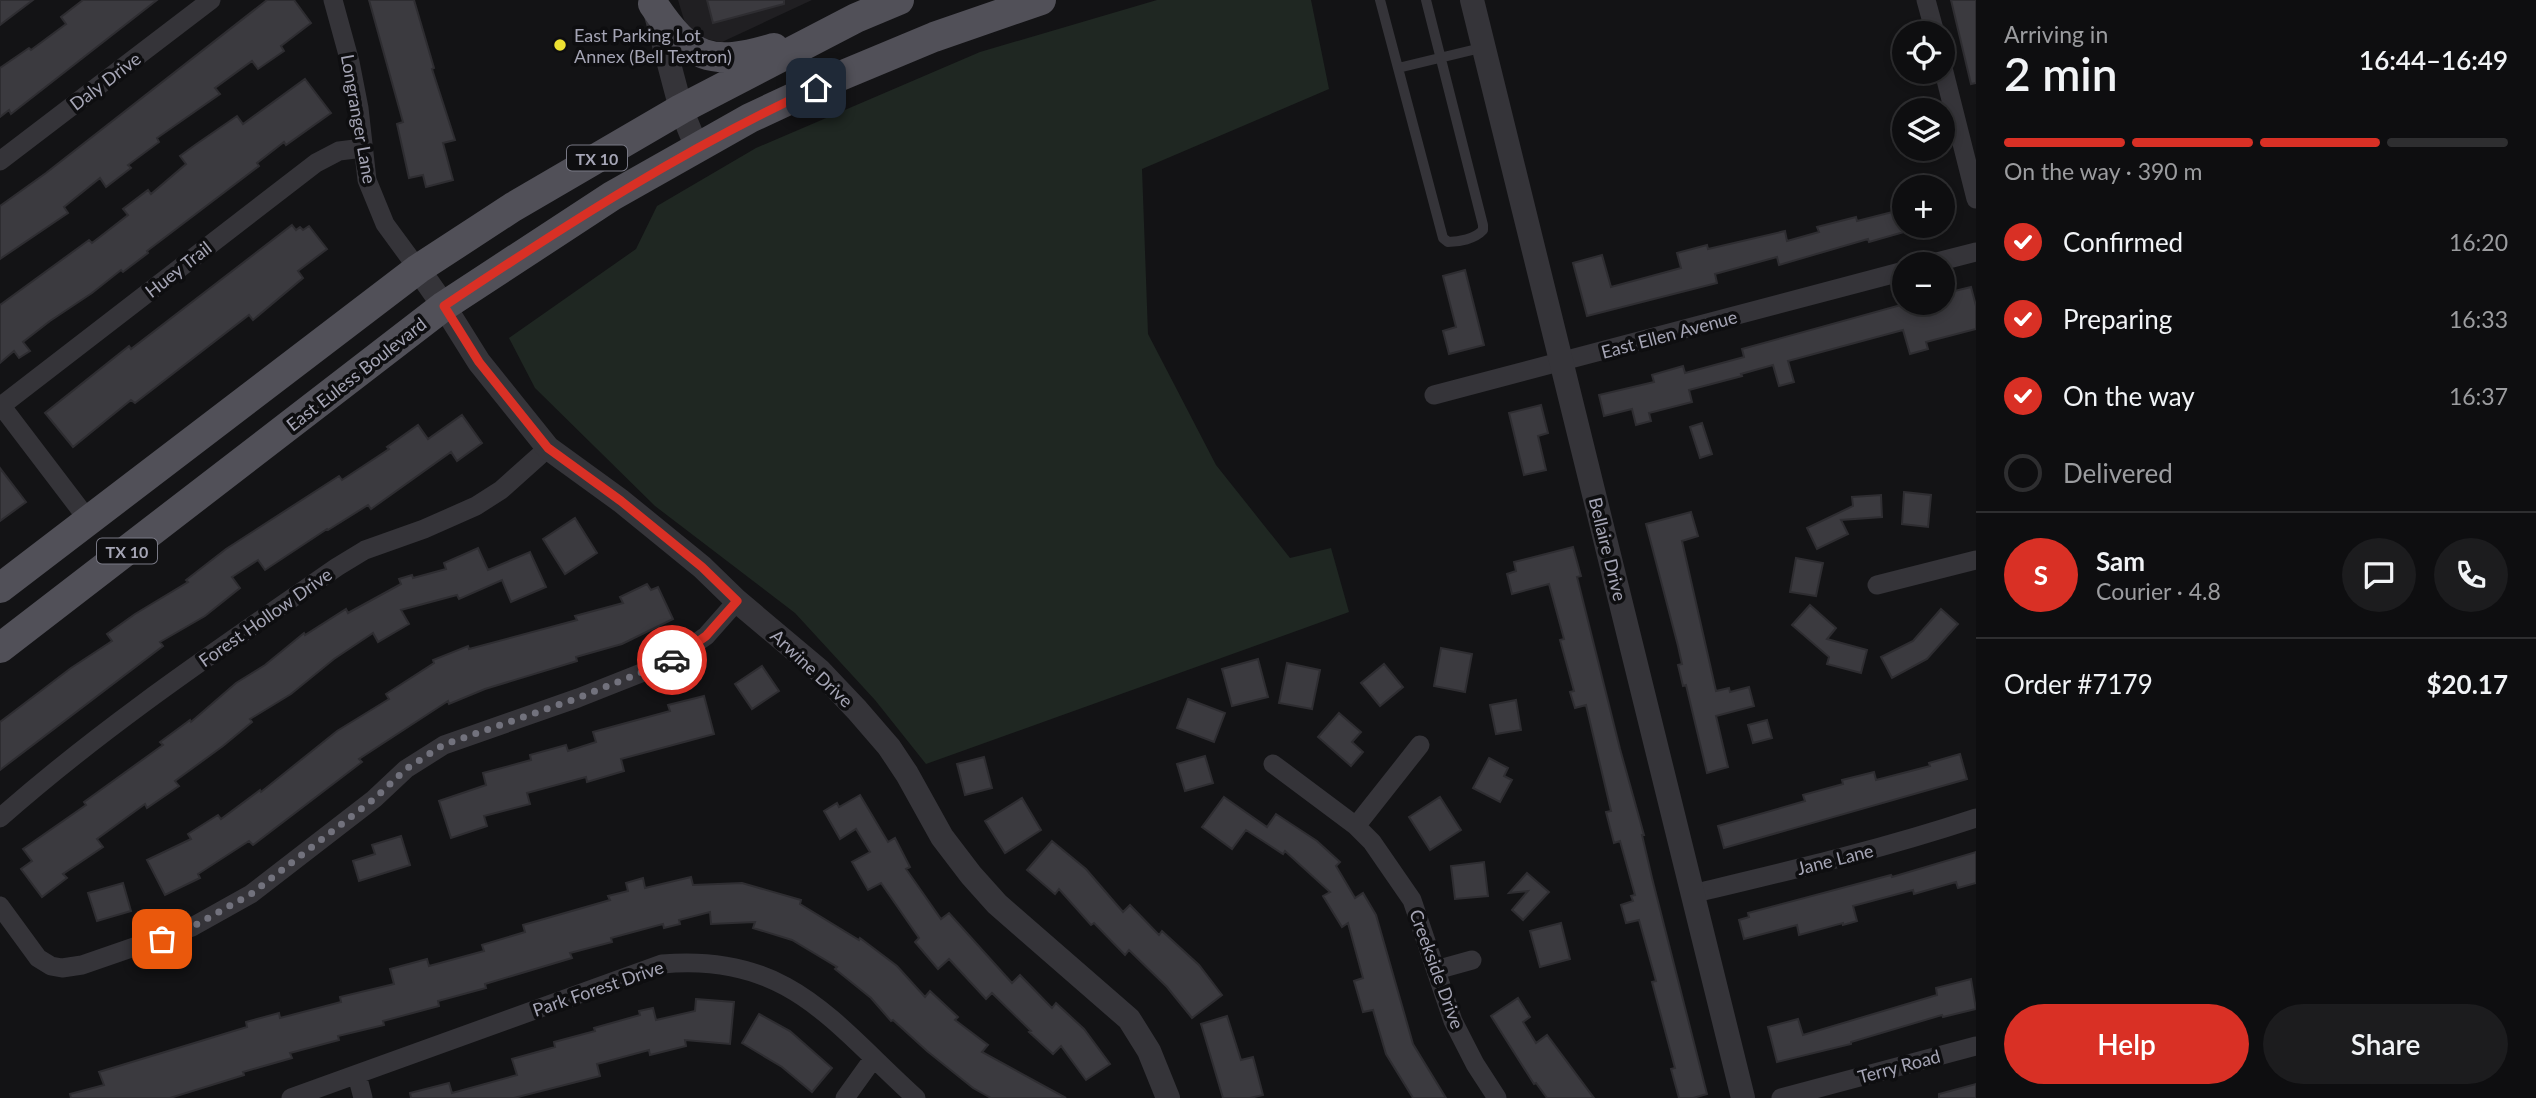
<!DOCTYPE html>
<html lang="en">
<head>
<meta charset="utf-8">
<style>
  :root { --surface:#0e0e10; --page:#1c1c1e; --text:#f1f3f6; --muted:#9b9c9f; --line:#2e2e30; --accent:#d93025 }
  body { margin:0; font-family:Lato,sans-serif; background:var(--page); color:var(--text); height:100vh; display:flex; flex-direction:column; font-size:26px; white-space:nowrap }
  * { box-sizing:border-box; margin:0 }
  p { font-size:23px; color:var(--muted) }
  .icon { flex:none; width:38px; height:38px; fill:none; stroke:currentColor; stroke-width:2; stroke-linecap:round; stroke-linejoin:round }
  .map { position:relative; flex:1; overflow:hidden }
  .sheet { display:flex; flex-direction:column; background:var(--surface); width:560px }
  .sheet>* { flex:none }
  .tools { position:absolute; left:1892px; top:21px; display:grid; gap:14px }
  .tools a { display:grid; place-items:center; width:63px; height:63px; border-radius:50%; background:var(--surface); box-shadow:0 4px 10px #0003,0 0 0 2px var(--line); font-size:35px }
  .pin { position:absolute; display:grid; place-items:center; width:60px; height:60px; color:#fff; margin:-30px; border-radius:14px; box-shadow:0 4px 10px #0006 }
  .courier { position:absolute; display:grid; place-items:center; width:70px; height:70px; margin:-35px; border:5px solid #d93025; border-radius:50%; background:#fff; color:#222; box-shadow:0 2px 9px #0007 }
  .overview em { font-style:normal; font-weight:600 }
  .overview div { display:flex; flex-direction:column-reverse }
  .overview { display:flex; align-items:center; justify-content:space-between; height:119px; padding:0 28px }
  h1 { font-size:46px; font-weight:600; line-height:52px }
  .bar { display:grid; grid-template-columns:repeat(4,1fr); gap:10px 7px; align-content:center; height:84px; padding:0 28px }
  .bar i { height:9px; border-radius:5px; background:var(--line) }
  .bar .on { background:var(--accent) }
  .bar p { grid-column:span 4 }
  .line { display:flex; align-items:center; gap:18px; padding:0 28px; border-top:2px solid var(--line) }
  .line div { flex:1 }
  .round { display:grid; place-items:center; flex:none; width:74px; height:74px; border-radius:37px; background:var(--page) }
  ol { padding:0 28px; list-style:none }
  li { display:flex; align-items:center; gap:21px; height:77px }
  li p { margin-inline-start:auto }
  li .icon { padding:7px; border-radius:50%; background:var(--accent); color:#fff; stroke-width:4 }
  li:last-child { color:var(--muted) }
  li i { width:38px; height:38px; border:4px solid var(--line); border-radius:50% }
  .cta { display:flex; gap:14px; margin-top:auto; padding:14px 28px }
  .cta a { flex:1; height:80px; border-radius:42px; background:var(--accent); color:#fff; font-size:28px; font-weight:600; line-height:80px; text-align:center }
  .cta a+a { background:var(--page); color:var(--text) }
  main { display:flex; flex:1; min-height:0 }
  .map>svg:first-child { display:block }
</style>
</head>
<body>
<main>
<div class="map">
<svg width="1976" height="1098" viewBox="0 0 1976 1098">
  <rect width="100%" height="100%" fill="#131315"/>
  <path fill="#201f22" d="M678,0H812L722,42L689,36Z"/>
  <path fill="#1f2722" d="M1157,0H1311L1329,89L1142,169L1148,334L1216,465L1290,558L1331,548L1349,612L926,764L875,700L795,613L655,506L535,388L509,338L636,249L657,206L756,148L980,52Z"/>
  <path fill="#3b3a3f" stroke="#2e2d31" stroke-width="2" d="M0,0H33L0,25Z
    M83,0H157L11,114L9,110L0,117V68L29,48L31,50L66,24L61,17Z
    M267,0H294L311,23L281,46L284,51L258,69L252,61L215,88L220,94L157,138L159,142L128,165L131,168L106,187L100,178L64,207L68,213L0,259V206L46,173Z
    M369,0H414L434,68L432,69L455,140L443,143L453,180L426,187L423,175L409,178L397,124L403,122Z
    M707,0H784V4L713,23Z
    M1951,0H1976V83L1971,84Z
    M305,79L331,113L286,145L284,142L257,163L259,166L147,251L148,253L123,272L121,270L92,293L50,321L23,342L30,351L19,358L14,351L0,363V305L89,240L92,243L128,215L123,209L148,190L151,194L186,164L180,156L195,145L237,116L243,124Z
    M1904,209V232L1869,242L1868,239L1779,265L1777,257L1715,274L1717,283L1587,316L1573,263L1602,255L1611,287L1681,268L1677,253L1707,245L1708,249L1785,231L1787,241L1819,232L1817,227L1856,217L1857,221Z
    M292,225L296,230L300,227L303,230L309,226L327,249L298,271L303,278L253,320L249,315L135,403L131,400L73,447L45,413L129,346L131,349Z
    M1465,270L1484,345L1449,354L1443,331L1456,327L1443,276Z
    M1971,287L1976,306V329L1926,342L1928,349L1910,354L1903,330L1788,361L1794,382L1779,386L1773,365L1741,374L1742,376L1689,390L1692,402L1649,413L1651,421L1636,425L1632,409L1604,416L1599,395L1654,382L1652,375L1683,366L1685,373L1744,357L1742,349L1908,303H1942V294Z
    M1541,405L1548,433L1538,436L1546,470L1524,475L1509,413Z
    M462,415L482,443L457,461L451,452L371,509L368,505L328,530L327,529L265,570L258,560L232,577L240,588L205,616L160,642L163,646L0,770V722L71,668L112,641L107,634L135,614L188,582L186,580L226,549L339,476L342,480L389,449L387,447L418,425L428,439Z
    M1702,423L1712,454L1700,458L1690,427Z
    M0,468L26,502L0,521Z
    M1904,492L1931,495L1928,527L1902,524Z
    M1881,495L1882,517L1841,520L1848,534L1817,549L1807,528L1853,506L1852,497Z
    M1691,512L1698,536L1682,541L1716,691L1729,688L1730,692L1749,687L1754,706L1716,716L1728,767L1707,773L1686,685L1683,686L1678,665L1682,664L1678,646L1646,524Z
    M575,518L597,553L565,574L543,539Z
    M1573,547L1581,576L1577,577L1620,749L1644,835H1642L1652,878L1707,1094L1693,1098H1679L1671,1069L1675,1068L1652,982L1656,981L1639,920L1626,923L1621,905L1633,901L1631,896L1635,895L1620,841L1614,843L1606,812L1611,811L1586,705L1575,708L1570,692L1574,691L1560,640L1564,639L1549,584L1512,594L1507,574L1516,571L1514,562Z
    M478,548L488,570L530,552L546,587L511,602L502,580L459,599L457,595L401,610L409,624L378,642L373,633L334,659L291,694L250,719L252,722L223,746L175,781L179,786L147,808L145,804L97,839L103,847L63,874L67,878L42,897L21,869L32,861L23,849L86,805L84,802L163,745L160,742L190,720L191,722L236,683L265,665L304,633L305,635L346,609L348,613L401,584L399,579L412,575L413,578L446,569L444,563Z
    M1796,558L1823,563L1816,596L1790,592Z
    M647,584L651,590L658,587L673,619L622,644L576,657L577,661L485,689L449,704L448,701L359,759L362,762L253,845L249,841L198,874L200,878L165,895L147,860L191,839L188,834L218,815L221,819L260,790L261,792L337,731L389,699L386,694L434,663L433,660L468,646L469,649L577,620L575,616L623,603L620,597Z
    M1810,605L1836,628L1827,639L1867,650L1861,673L1827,664L1829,657L1792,625Z
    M1941,609L1958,624L1927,659L1892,678L1881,657L1913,641Z
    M1441,648L1472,654L1465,692L1434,686Z
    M1258,659L1268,697L1232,706L1222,669Z
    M1287,663L1320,670L1312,709L1279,703Z
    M1384,664L1403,687L1380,706L1361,683Z
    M762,666L779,691L752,709L735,684Z
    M704,696L714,734L621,759L624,771L587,782L586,777L527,793L530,804L484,816L487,826L451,838L439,801L486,785L483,773L531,760L530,755L566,745L568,751L596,742L593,732L670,711L668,705Z
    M1188,699L1225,713L1214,742L1177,728Z
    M1516,700L1521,730L1496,734L1490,705Z
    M1339,713L1361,732L1352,742L1363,752L1351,766L1318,737Z
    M1767,720L1772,738L1753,743L1748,725Z
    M1960,754L1967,779L1724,848L1718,826L1805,801L1803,795L1843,784L1842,780L1874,772L1876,780L1930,766L1929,763Z
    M1205,756L1213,783L1185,791L1177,764Z
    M984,757L992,788L965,795L957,764Z
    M1489,758L1508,768L1504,776L1512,780L1500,802L1473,788Z
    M860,795L888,842L895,838L910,867L906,869L941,919L949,913L1012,983L1020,975L1052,1008L1056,1003L1084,1029L1110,1064L1086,1080L1061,1046L1053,1054L1029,1032L1031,1031L992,993L986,999L949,959L938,969L915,942L919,938L881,883L868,890L852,862L870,852L856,829L840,839L824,811L837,803L839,807Z
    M1224,797L1267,827L1276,814L1317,841L1340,862L1336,866L1355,898L1363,893L1376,915L1413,1044L1446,1098H1413L1386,1054L1373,1010L1363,1012L1354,981L1363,978L1348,923L1342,927L1323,896L1330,892L1285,851L1283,854L1246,830L1232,849L1202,827Z
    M1440,797L1461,830L1430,850L1409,817Z
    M1022,798L1041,830L1005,853L985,821Z
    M401,836L410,865L359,881L353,861L375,854L372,845Z
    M1052,841L1086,869L1123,912L1130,905L1159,935L1162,931L1199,965L1222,995L1192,1018L1167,987L1129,950L1125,955L1094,923L1091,925L1059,889L1055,894L1027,870Z
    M1976,852V883L1958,888L1956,882L1914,894L1913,890L1853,906L1857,921L1843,925V923L1799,935L1797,925L1744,939L1739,920L1749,917L1748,913L1891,875L1892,877Z
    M1484,862L1488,896L1455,899L1451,866Z
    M1527,873L1549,892L1523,920L1512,910L1528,891L1509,893Z
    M691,877L693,885L742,883L801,900L800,904L859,940L860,938L897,966L925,997L930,991L958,1017L955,1020L988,1045L982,1052L1066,1098H991L973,1088L927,1051L893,1020L891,1021L871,998L835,969L837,967L792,940L753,928L755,922L711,924L710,912L679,920L680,924L664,928L663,924L611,938L612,942L570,953L572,958L485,984L486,988L438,1001L439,1006L383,1021L384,1025L338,1036L339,1040L290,1053L292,1058L243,1072L244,1075L170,1098H71L70,1094L104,1085L99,1072L247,1027L246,1022L279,1013L280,1018L341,1002L340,997L394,984L390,969L427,959L429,966L484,951L482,945L525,932L523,925L610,900L608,896L628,891L626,883L643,878L645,888Z
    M123,883L131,911L97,921L88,893Z
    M1561,923L1570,959L1540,967L1530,931Z
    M1971,979L1976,1009L1943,1017L1942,1015L1851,1042V1044L1777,1062L1768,1027L1798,1019L1803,1035L1937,995L1936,988Z
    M1518,998L1530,1017L1523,1022L1536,1043L1547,1035L1594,1098H1547L1536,1083L1534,1084L1491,1016Z
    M696,999L734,1002L730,1044L685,1040L686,1046L650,1055L649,1050L597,1064L600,1076L514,1098H411L410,1093L449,1083L452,1093L517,1075L512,1059L555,1047L554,1042L595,1031L594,1028L640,1015L639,1011L653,1008L656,1020L695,1011Z
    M759,1014L790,1031L832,1068L812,1092L782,1067L742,1043Z
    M1227,1016L1241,1060L1253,1057L1263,1095L1250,1098H1223L1201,1024Z
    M1976,1084V1098H1939V1094Z"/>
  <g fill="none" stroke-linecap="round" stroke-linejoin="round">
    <path stroke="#353439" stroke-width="10" d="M1380,0L1443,238L1448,242C1459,242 1475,239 1483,230V225L1426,0
      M1398,68L1485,47"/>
    <path stroke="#353439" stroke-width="19" d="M333,0L350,62L359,108L367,180L385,224L418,269
      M1926,0L1935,33
      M1942,64L1976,199
      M0,161L211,0
      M1929,264L1976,252
      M1434,395L1904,271
      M0,404L89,521
      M1,406L316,163L339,151L363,148
      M1877,585L1976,560
      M1273,764L1356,826L1372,842L1412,900L1453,1021L1475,1064L1497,1098
      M0,818C105,725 222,647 337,567L365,550L424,529L476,506L501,490L548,448
      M1356,826L1420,745
      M1692,894C1788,871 1883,849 1976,818
      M0,906L38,958L51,966L62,968L82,965L192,927L251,894L374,799L406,769L444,745L578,698L669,662L706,636L737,601
      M1436,970L1472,960
      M357,1075L363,1098
      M291,1098L662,964C789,953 832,1022 916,1098
      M845,1098L873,1059
      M1781,1098L1976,1046"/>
    <path stroke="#353439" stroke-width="24" d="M1472,0L1743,1098
      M655,11L681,109L697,148
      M418,269L444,306L479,362L548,448L621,501L702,567L737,601L820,671L857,710L889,747L907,774L942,837L971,875L997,904L1129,1019L1149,1051L1168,1098"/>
    <path stroke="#515058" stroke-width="30" d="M653,4C690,59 710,67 774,48
      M0,588L418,269L513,207L681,109L856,18L899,0
      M0,648L444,306L612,196L750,118L838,77L934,37L1041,0"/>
  </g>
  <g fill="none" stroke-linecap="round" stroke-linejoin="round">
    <path stroke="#72727d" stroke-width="7" stroke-dasharray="0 12.6" d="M162,939L192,927L251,894L374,799L406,769L443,745L578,698L672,660"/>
    <path stroke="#d93025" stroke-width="9" d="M672,660L706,636L737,601L702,567L621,501L548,448L479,362L444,306C564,226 685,148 816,88"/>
  </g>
  <circle fill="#ede132" stroke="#0e0e10" stroke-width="2.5" cx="560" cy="45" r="7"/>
  <g text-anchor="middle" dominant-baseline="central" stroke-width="7" stroke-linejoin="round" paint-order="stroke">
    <g fill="#0e0e10" stroke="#787884" stroke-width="2">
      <rect x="567" y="145.5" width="60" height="25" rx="5"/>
      <rect x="97" y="538.5" width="60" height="25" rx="5"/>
    </g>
    <g font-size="16" font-weight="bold" fill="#a5a5b5">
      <text x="597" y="158">TX 10</text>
      <text x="127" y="551">TX 10</text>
    </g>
    <g font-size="18" fill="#a5a5b5" stroke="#0e0e10" text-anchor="start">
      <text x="574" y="35">East Parking Lot<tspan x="574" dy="21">Annex (Bell Textron)</tspan></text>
    </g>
    <g font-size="18" fill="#a5a5b5" stroke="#0e0e10">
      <text transform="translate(105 81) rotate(-37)">Daly Drive</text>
      <text transform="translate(359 119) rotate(80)">Longranger Lane</text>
      <text transform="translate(178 269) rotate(-38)">Huey Trail</text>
      <text transform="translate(1669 334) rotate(-15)">East Ellen Avenue</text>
      <text transform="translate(356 374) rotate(-38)">East Euless Boulevard</text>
      <text transform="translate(1608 549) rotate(76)">Bellaire Drive</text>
      <text transform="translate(265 617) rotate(-35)">Forest Hollow Drive</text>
      <text transform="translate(812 668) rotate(43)">Arwine Drive</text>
      <text transform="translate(1835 859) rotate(-14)">Jane Lane</text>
      <text transform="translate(1437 969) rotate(70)">Creekside Drive</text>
      <text transform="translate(598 988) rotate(-19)">Park Forest Drive</text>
      <text transform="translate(1899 1066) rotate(-15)">Terry Road</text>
    </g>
  </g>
</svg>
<div class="tools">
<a><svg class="icon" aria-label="locate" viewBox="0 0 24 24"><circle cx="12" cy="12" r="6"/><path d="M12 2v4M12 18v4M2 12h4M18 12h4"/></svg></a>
<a><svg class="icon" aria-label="layers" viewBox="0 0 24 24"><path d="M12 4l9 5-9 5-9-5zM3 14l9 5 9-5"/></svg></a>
<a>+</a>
<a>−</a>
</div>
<div class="pin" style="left:162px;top:939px;background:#ea580c"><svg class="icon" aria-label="bag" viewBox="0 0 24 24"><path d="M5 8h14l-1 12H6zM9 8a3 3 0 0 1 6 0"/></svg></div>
<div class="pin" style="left:816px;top:88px;background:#1f2937"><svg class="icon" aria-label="home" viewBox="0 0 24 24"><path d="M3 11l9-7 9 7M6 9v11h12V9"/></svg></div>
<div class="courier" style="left:672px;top:660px"><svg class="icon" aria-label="car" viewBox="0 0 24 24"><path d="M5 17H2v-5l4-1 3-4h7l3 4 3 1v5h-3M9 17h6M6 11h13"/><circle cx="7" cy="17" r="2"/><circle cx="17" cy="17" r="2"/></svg></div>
</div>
<section class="sheet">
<div class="overview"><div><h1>2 min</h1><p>Arriving in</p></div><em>16:44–16:49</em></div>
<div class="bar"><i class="on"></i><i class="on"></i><i class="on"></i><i></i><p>On the way · 390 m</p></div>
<ol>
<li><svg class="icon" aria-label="check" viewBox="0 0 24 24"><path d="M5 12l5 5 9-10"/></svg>Confirmed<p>16:20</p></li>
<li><svg class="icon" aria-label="check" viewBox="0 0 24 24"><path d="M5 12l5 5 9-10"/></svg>Preparing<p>16:33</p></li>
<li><svg class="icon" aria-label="check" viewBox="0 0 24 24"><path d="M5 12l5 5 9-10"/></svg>On the way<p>16:37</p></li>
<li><i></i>Delivered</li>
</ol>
<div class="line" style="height:126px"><b class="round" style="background:var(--accent);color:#fff">S</b><div><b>Sam</b><p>Courier · 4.8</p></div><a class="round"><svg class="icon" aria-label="chat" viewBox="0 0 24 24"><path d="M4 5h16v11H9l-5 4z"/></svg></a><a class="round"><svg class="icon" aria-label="phone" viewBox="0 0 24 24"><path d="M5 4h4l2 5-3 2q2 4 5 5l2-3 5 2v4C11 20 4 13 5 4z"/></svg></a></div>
<div class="line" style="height:91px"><div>Order #7179</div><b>$20.17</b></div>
<div class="cta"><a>Help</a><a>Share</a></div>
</section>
</main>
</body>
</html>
